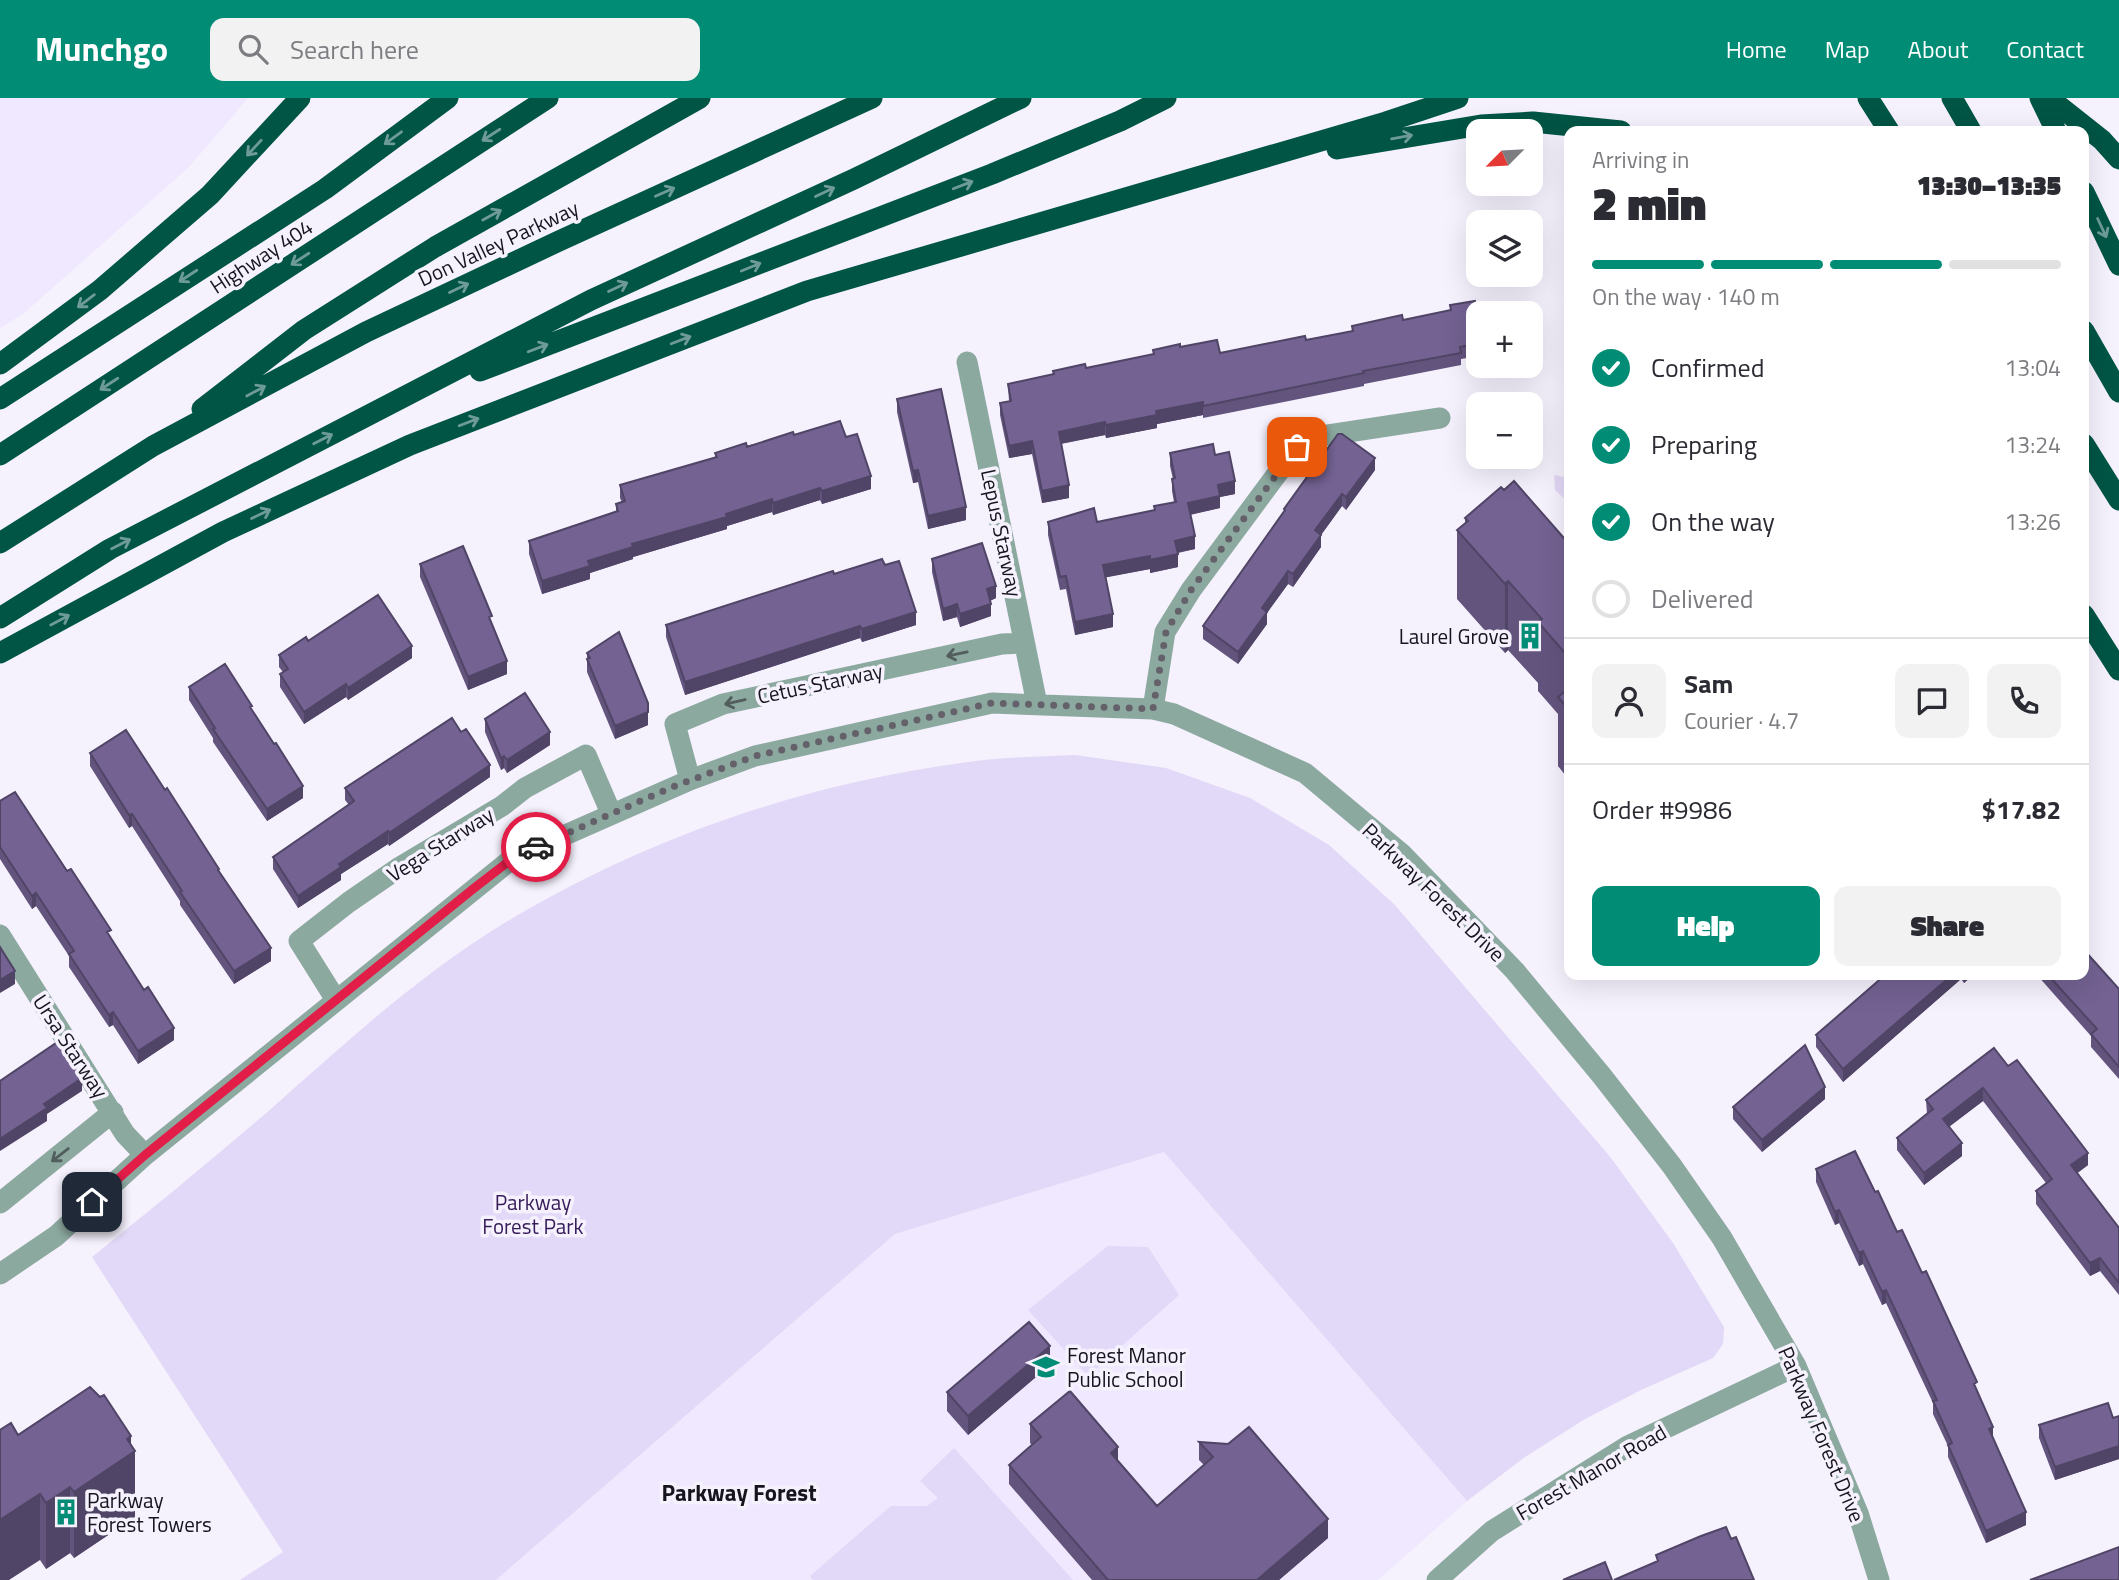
<!DOCTYPE html>
<html lang="en">
<head>
<meta charset="utf-8">
<style>
  :root { --surface:#fff; --page:#f2f2f3; --text:#2b2b33; --muted:#7c7c81; --line:#e1e1e2; --accent:#008c75 }
  body { margin:0; font-family:"Titillium Web",sans-serif; background:var(--page); color:var(--text); height:100vh; display:flex; flex-direction:column; font-size:26px; white-space:nowrap }
  * { box-sizing:border-box; margin:0 }
  p { font-size:23px; color:var(--muted) }
  .icon { flex:none; width:38px; height:38px; fill:none; stroke:currentColor; stroke-width:2; stroke-linecap:round; stroke-linejoin:round }
  .map { position:relative; flex:1; overflow:hidden }
  .details { position:absolute; left:1564px; top:28px; width:525px; height:854px; display:flex; flex-direction:column; background:var(--surface); border-radius:14px; box-shadow:0 7px 28px #0002 }
  .details>* { flex:none }
  .needle { width:46px; rotate:246deg }
  .buttons { position:absolute; left:1466px; top:21px; display:grid; gap:14px }
  .buttons a { display:grid; place-items:center; width:77px; height:77px; border-radius:14px; background:var(--surface); box-shadow:0 7px 28px #0002; font-size:35px }
  .pin { position:absolute; display:grid; place-items:center; width:60px; height:60px; color:#fff; margin:-30px; border-radius:14px; box-shadow:0 4px 10px #0006 }
  .courier { position:absolute; display:grid; place-items:center; width:70px; height:70px; margin:-35px; border:5px solid #e11d48; border-radius:50%; background:#fff; color:#222; box-shadow:0 2px 9px #0007 }
  .overview em { font-style:normal; font-weight:800 }
  .overview div { display:flex; flex-direction:column-reverse }
  .overview { display:flex; align-items:center; justify-content:space-between; height:119px; padding:0 28px }
  h1 { font-size:46px; font-weight:800; line-height:52px }
  .bar { display:grid; grid-template-columns:repeat(4,1fr); gap:10px 7px; align-content:center; height:84px; padding:0 28px }
  .bar i { height:9px; border-radius:5px; background:var(--line) }
  .bar .selected { background:var(--accent) }
  .bar p { grid-column:span 4 }
  .line { display:flex; align-items:center; gap:18px; padding:0 28px; border-top:2px solid var(--line) }
  .line div { flex:1 }
  .round { display:grid; place-items:center; flex:none; width:74px; height:74px; border-radius:14px; background:var(--page) }
  ol { padding:0 28px; list-style:none }
  li { display:flex; align-items:center; gap:21px; height:77px }
  li p { margin-inline-start:auto }
  li .icon { padding:7px; border-radius:50%; background:var(--accent); color:#fff; stroke-width:4 }
  li:last-child { color:var(--muted) }
  li i { width:38px; height:38px; border:4px solid var(--line); border-radius:50% }
  .primary-button { display:flex; gap:14px; margin-top:auto; padding:14px 28px }
  .primary-button a { flex:1; height:80px; border-radius:14px; background:var(--accent); color:#fff; font-size:28px; font-weight:800; line-height:80px; text-align:center }
  .primary-button a+a { background:var(--page); color:var(--text) }
  header { display:flex; align-items:center; gap:42px; box-sizing:border-box; height:98px; padding:0 35px; background:var(--accent); color:#fff }
  header strong { font-size:33px }
  nav { display:flex; gap:38px; margin-inline-start:auto; font-size:24px }
  .search { width:490px; height:63px; background:var(--page); display:flex; align-items:center; gap:18px; box-sizing:border-box; padding:0 24px; border-radius:14px; color:var(--muted); font-size:26px }
  .map>svg:first-child { display:block }
</style>
</head>
<body>
<header>
<strong>Munchgo</strong>
<div class="search"><svg class="icon" aria-label="search" viewBox="0 0 24 24"><circle cx="10" cy="10" r="6"/><path d="M15 15l6 6"/></svg>Search here</div>
<nav><a>Home</a><a>Map</a><a>About</a><a>Contact</a></nav>
</header>
<div class="map">
<svg width="2119" height="1482" viewBox="0 0 2119 1482">
  <rect width="100%" height="100%" fill="#f5f1fd"/>
  <path fill="#efe8fe" d="M0,0H248L189,69L23,216L0,230Z
    M1164,1054L1467,1403L1378,1482H496L895,1136Z"/>
  <path fill="#e2d8f7" d="M1554,377L1570,380V406L1555,392Z
    M1075,657L1166,670L1250,700L1329,747L1395,807L1611,1060L1673,1145L1724,1229L1723,1246L1713,1260L1641,1292L1585,1321L1525,1359L1467,1403L1164,1054L895,1136L496,1482H240L283,1454L92,1159C153,1110 213,1061 272,1010C344,946 416,880 498,829C639,743 798,687 961,665C998,659 1037,659 1075,657Z
    M1108,1148L1148,1149L1179,1197L1088,1278L1028,1212Z
    M954,1350L1073,1482H813L810,1478L891,1408H927L938,1400L920,1383Z"/>
  <g fill="none" stroke-linecap="round" stroke-linejoin="round">
    <path stroke="#8ca9a0" stroke-width="21" d="M967,264L1037,606
      M1153,611L1165,534L1191,492L1297,349L1315,339L1440,320
      M690,682L675,626L723,606L1002,546L1024,545
      M0,837L125,1036L145,1057
      M336,902L299,843L349,804L400,769L502,708L525,690L586,657L611,715
      M0,1105L113,1014
      M0,1176L56,1138L145,1057L513,760L690,682L755,658L992,605L1153,611L1174,616L1305,675L1402,756L1515,873L1602,978L1672,1068L1722,1140L1796,1268L1858,1415L1879,1482
      M1437,1482L1492,1433L1628,1348L1796,1268"/>
    <path stroke="#005545" stroke-width="21" d="M1868,0L1889,33
      M1952,0L1971,33
      M2040,0L2056,33
      M2049,0L2102,42L2119,61
      M1337,51L1481,27L1533,24L1621,33
      M2084,94L2119,167
      M2084,233L2119,294
      M0,266L100,192L210,97L300,0
      M480,273L992,76L1120,23L1166,0
      M0,301L325,91L448,0
      M202,311L304,232L435,149L700,0
      M2084,346L2119,402
      M0,357L548,0
      M0,445L153,348L366,234L559,143L872,0
      M2084,517L2119,572
      M0,520L110,451L591,202L854,81L1021,0
      M0,555L223,434L410,347L807,193L1386,24L1458,0"/>
  </g>
  <path fill="#63547e" d="M1450,207L1479,224V258L1461,261V267L1364,286V288L1203,320V317L1157,326V330L1106,340L1105,337L1061,346L1069,400L1042,405L1032,356L1009,360L1000,317V305L1009,303L1008,286L1053,276V273L1086,270L1153,256V252L1180,249L1220,255L1306,242L1352,233V228L1403,222L1450,212Z
    M897,301L966,422L928,431L918,384L913,385L897,314Z
    M794,337L846,339L871,391L822,406L820,402L773,417L772,414L727,428V431L633,459V461L590,475V481L542,496L529,456V443L616,413V406L622,404L620,400V387L715,360V355Z
    M1170,355L1215,357L1235,396L1220,399V410L1190,417L1195,451L1178,455V469L1150,475V471L1106,479L1113,529L1075,537L1066,491L1060,492L1048,437V424H1097L1154,412V408L1174,404L1172,393V381H1173L1170,368Z
    M1375,372L1346,412L1342,408L1321,437V449L1293,489L1288,486L1267,515V526L1238,566L1203,541V528L1284,414V411Z
    M1504,392L1570,447V689L1569,682L1558,668V616L1538,593V585L1508,552L1505,555L1457,501V432L1465,425V420Z
    M932,461L996,500L990,503L991,518L960,529L957,519L943,523L932,474Z
    M420,466L507,576L468,592L420,479Z
    M885,467L916,527L862,544L860,540L685,597L666,539V527L834,476Z
    M308,543L412,560L348,602L346,599L304,626L280,589V576L283,574L279,569V557Z
    M587,555L648,627L615,641L587,574Z
    M189,589L252,612L303,700L267,723L213,644V640L189,602Z
    M485,621L550,647L507,675L504,670L501,672L485,634Z
    M90,655L219,774L271,863L234,886L180,807V803L132,728L129,730L90,668Z
    M490,679L389,748L388,746L341,776V782L298,810L273,771V759L349,707L345,702V690Z
    M0,703L111,841L174,942L138,966L113,927L109,929L69,869V858L36,808L32,811L0,761Z
    M1885,877H1973L1964,885L1961,881L1843,984L1816,949V937Z
    M2037,877H2084L2119,891V981L2091,949V938Z
    M1994,950L2088,1067L2077,1075L2119,1130V1197L2100,1173L2090,1178L2036,1106V1093L2046,1085L1983,1003L1949,1029L1962,1058L1924,1087L1897,1052V1040L1927,1016L1926,1002Z
    M1825,1001L1762,1054L1733,1021V1009Z
    M1816,1071L1875,1094L1897,1134L1977,1294L1993,1341L2026,1427L1986,1445L1948,1359V1348L1933,1316V1305L1886,1205L1882,1207L1863,1166L1859,1168L1839,1125L1835,1127L1816,1084Z
    M1050,1267L968,1337L947,1313V1294Z
    M2119,1318V1361L2055,1382L2039,1340V1327L2113,1320Z
    M1030,1326L1118,1364L1157,1408L1204,1367L1199,1362V1344L1328,1440L1279,1482H1092L1009,1386V1367L1032,1347L1030,1345Z
    M18,1337L131,1347L135,1419L74,1460L70,1455L46,1471L40,1462Z"/>
  <path fill="#504566" d="M1203,304V317L1157,326V330L1106,340V327L1156,313Z
    M1105,324V337L1059,346V334Z
    M1032,343V356L1009,360V348Z
    M1375,360V372L1346,412V399Z
    M918,372V384L913,385V373Z
    M871,378V391L822,406V393Z
    M1235,383V396L1220,399V410L1188,417V405L1218,387Z
    M1069,387V400L1042,405V393Z
    M820,390V402L773,417V405Z
    M1342,396V408L1321,437V449L1293,489V476L1315,432Z
    M772,401V414L727,428V431L633,459V461L590,475V481L542,496V483L588,463L632,446Z
    M966,409V422L928,431V418Z
    M1195,438V451L1175,455V443Z
    M1178,456V469L1150,475V462Z
    M1150,458V471L1103,480V467Z
    M1288,473V486L1267,515V526L1238,566V554L1262,510Z
    M1508,483V552L1505,555V486Z
    M996,488V500L987,504V491Z
    M957,506V519L943,523V511Z
    M991,506V518L960,529V516Z
    M916,514V527L862,544V531Z
    M1113,516V529L1075,537V524Z
    M860,528V540L685,597V584Z
    M412,548V560L348,602V590Z
    M507,563V576L468,592V579Z
    M346,586V599L304,626V614Z
    M648,614V627L615,641V628Z
    M550,634V647L507,675V662Z
    M504,658V670L501,672V660Z
    M490,667V679L389,748V735Z
    M303,688V700L267,723V711Z
    M132,716V728L129,730V717Z
    M388,733V746L341,776V782L298,810V798L339,766Z
    M36,795V808L32,811V798Z
    M271,850V863L234,886V873Z
    M15,873V886L0,895V882Z
    M1952,877H1961V881L1843,984V971Z
    M1964,877H1973L1964,885Z
    M113,914V927L109,929V917Z
    M174,930V942L138,966V953Z
    M82,980V993L47,1016V1023L0,1053V1041L44,1006Z
    M1825,989V1001L1762,1054V1042Z
    M1983,990V1003L1943,1033V1021Z
    M1962,1045V1058L1924,1087V1075Z
    M2088,1055V1067L2071,1080V1067Z
    M1839,1112V1125L1835,1127V1114Z
    M1863,1153V1166L1859,1168V1155Z
    M2100,1160V1173L2090,1178V1165Z
    M1886,1192V1205L1882,1207V1194Z
    M1050,1248V1267L968,1337V1318Z
    M1993,1329V1341L1989,1331Z
    M131,1338V1355L135,1353V1419L74,1460V1394L127,1341Z
    M2119,1348V1361L2055,1382V1369Z
    M1118,1349V1368L1111,1355Z
    M70,1389V1455L46,1471V1405Z
    M40,1396V1462L9,1482H0V1422Z
    M2026,1414V1427L1986,1445V1433Z
    M1328,1421V1440L1279,1482H1257Z"/>
  <path fill="#736292" stroke="#504566" stroke-width="2" d="M1475,203L1479,224V245L1460,249L1461,255L1363,273L1364,275L1203,308V304L1156,313L1157,317L1106,327L1105,324L1059,334L1069,387L1042,393L1032,343L1009,348L1000,305L1011,303L1008,286L1054,276L1053,273L1085,266L1086,270L1154,256L1153,252L1180,246V249L1217,242L1220,255L1305,238L1306,242L1353,233L1352,228L1402,217L1403,222L1451,212L1450,207Z
    M941,291L966,409L928,418L918,372L913,373L897,301Z
    M840,323L846,339L857,336L871,378L822,393L820,390L773,405L772,401L726,416L727,419L632,446L633,449L588,463L590,468L542,483L529,443L618,413L616,406L625,403L620,387L717,359L715,355L746,345L747,349L793,334L794,337Z
    M1338,336H1342L1375,360L1346,399L1342,396L1315,432L1321,437L1293,476L1288,473L1262,510L1267,514L1238,554L1203,528L1285,412L1284,411Z
    M1213,346L1215,357L1229,354L1235,383L1218,387L1220,398L1188,405L1195,438L1175,443L1178,456L1150,462V458L1103,467L1113,516L1075,524L1066,478L1060,479L1048,424L1094,410L1097,424L1155,412L1154,408L1176,404L1172,381L1175,380L1170,355Z
    M1514,383L1570,447V561L1538,524L1542,521L1508,483L1505,486L1457,432L1468,423L1465,420L1501,389L1504,392Z
    M982,445L996,488L987,491L991,506L960,516L957,506L943,511L932,461Z
    M463,448L492,518L489,519L507,563L468,579L420,466Z
    M882,461L885,467L899,463L916,514L862,531L860,528L685,584L666,527L833,473L834,476Z
    M378,497L412,548L348,590L346,586L304,614L280,576L288,571L279,557L306,539L308,543Z
    M619,534L648,605V614L615,628L587,561L590,560L587,555Z
    M225,566L252,608L250,609L274,646L276,645L303,688L267,711L213,631L215,630L189,589Z
    M1570,589V613L1558,599Z
    M525,595L550,634L507,662L504,658L501,660L485,621Z
    M452,620L461,634L466,631L490,667L389,735L388,733L339,766L341,769L298,798L273,759L354,703L345,690Z
    M126,632L165,692L167,690L219,771L218,772L271,850L234,873L180,794L182,793L132,716L129,717L90,655Z
    M15,694L67,773L71,771L111,832L107,834L144,892L148,889L174,930L138,953L113,914L109,917L69,856L74,853L36,795L32,798L0,749V703Z
    M0,849L15,873L0,882Z
    M2084,852L2119,891V969L2091,936L2097,931L2048,877H2084Z
    M1885,877H1952L1843,971L1816,937Z
    M59,943L82,980L44,1006L47,1010L0,1041V983Z
    M1805,947L1825,989L1762,1042L1733,1009Z
    M1994,950L2008,968L2017,962L2088,1055L2071,1067L2119,1130V1185L2100,1160L2090,1165L2036,1093L2052,1081L1983,990L1943,1021L1962,1045L1924,1075L1897,1040L1933,1011L1926,1002Z
    M1855,1053L1875,1094L1878,1093L1897,1134L1902,1132L1922,1175L1926,1173L1977,1284L1974,1286L1993,1329L1989,1331L2026,1414L1986,1433L1948,1347L1952,1345L1933,1303L1937,1302L1886,1192L1882,1194L1863,1153L1859,1155L1839,1112L1835,1114L1816,1071Z
    M1029,1224L1050,1248L968,1318L947,1294Z
    M90,1289L100,1299L104,1297L131,1338L127,1341L135,1353L74,1394L70,1389L46,1405L40,1396L0,1422V1332L11,1325L18,1337Z
    M1070,1293L1118,1349L1111,1355L1157,1408L1213,1359L1199,1344L1228,1346L1249,1329L1328,1421L1257,1482H1108L1009,1367L1041,1339L1030,1326Z
    M2108,1305L2113,1320L2119,1318V1348L2055,1369L2039,1327Z
    M1726,1429L1731,1441L1736,1439L1754,1482H1614L1658,1463L1656,1457L1701,1438Z
    M2119,1449V1482H2030Z
    M1605,1464L1612,1482H1563Z"/>
  <defs><path id="oneway-shaft" d="M-6 0H5M1.5-3L5.5 0L1.5 3" fill="none" stroke-width="1.6" stroke-linecap="round" stroke-linejoin="round" transform="scale(1.75)"/></defs>
  <g stroke="#6e9b98">
    <use href="#oneway-shaft" transform="translate(491 37) rotate(147)"/>
    <use href="#oneway-shaft" transform="translate(1402 39) rotate(-10)"/>
    <use href="#oneway-shaft" transform="translate(393 40) rotate(144)"/>
    <use href="#oneway-shaft" transform="translate(254 50) rotate(133)"/>
    <use href="#oneway-shaft" transform="translate(963 87) rotate(-21)"/>
    <use href="#oneway-shaft" transform="translate(665 94) rotate(-24)"/>
    <use href="#oneway-shaft" transform="translate(825 94) rotate(-25)"/>
    <use href="#oneway-shaft" transform="translate(492 117) rotate(-29)"/>
    <use href="#oneway-shaft" transform="translate(2102 130) rotate(65)"/>
    <use href="#oneway-shaft" transform="translate(300 161) rotate(147)"/>
    <use href="#oneway-shaft" transform="translate(751 169) rotate(-22)"/>
    <use href="#oneway-shaft" transform="translate(188 178) rotate(147)"/>
    <use href="#oneway-shaft" transform="translate(618 189) rotate(-25)"/>
    <use href="#oneway-shaft" transform="translate(459 190) rotate(-25)"/>
    <use href="#oneway-shaft" transform="translate(86 203) rotate(143)"/>
    <use href="#oneway-shaft" transform="translate(681 242) rotate(-21)"/>
    <use href="#oneway-shaft" transform="translate(538 250) rotate(-21)"/>
    <use href="#oneway-shaft" transform="translate(109 286) rotate(147)"/>
    <use href="#oneway-shaft" transform="translate(256 293) rotate(-28)"/>
    <use href="#oneway-shaft" transform="translate(469 324) rotate(-21)"/>
    <use href="#oneway-shaft" transform="translate(323 341) rotate(-27)"/>
    <use href="#oneway-shaft" transform="translate(261 416) rotate(-25)"/>
    <use href="#oneway-shaft" transform="translate(121 446) rotate(-27)"/>
    <use href="#oneway-shaft" transform="translate(60 522) rotate(-28)"/>
  </g>
  <g stroke="#525e5e">
    <use href="#oneway-shaft" transform="translate(957 556) rotate(168)"/>
    <use href="#oneway-shaft" transform="translate(735 604) rotate(167)"/>
    <use href="#oneway-shaft" transform="translate(60 1057) rotate(142)"/>
  </g>
  <g fill="none" stroke-linecap="round" stroke-linejoin="round">
    <path stroke="#65616b" stroke-width="7" stroke-dasharray="0 12.6" d="M536,749L670,690L755,658L966,611L992,605L1153,611L1166,534L1191,492L1297,349"/>
    <path stroke="#e11d48" stroke-width="9" d="M92,1104L145,1057L473,791L513,760L536,749"/>
  </g>
  <defs>
    <g id="building-bare" transform="scale(2.1)"><path d="M-4-6H4V6H1V3H-1V6H-4ZM-2.5-4.3h1.7v1.8h-1.7ZM.8-4.3h1.7v1.8H.8ZM-2.5-1h1.7V.8h-1.7ZM.8-1h1.7V.8H.8Z" fill="#008c75" stroke="#f5f1fd" stroke-width="2.5" paint-order="stroke"/></g>
    <g id="school-bare" transform="scale(2.1)"><path d="M0-5L7-2L0 1L-7-2ZM-4 1L0 2.5L4 1V4Q0 6-4 4Z" fill="#008c75" stroke="#f5f1fd" stroke-width="2.5" paint-order="stroke"/></g>
  </defs>
  <g fill-rule="evenodd">
    <use href="#building-bare" x="1530" y="538"/>
    <use href="#school-bare" x="1046" y="1269"/>
    <use href="#building-bare" x="66" y="1414"/>
  </g>
  <g text-anchor="middle" dominant-baseline="central" stroke-width="7" stroke-linejoin="round" paint-order="stroke">
    <g font-size="21" fill="#17141d" stroke="#f5f1fd">
      <text transform="translate(498 145) rotate(-25)">Don Valley Parkway</text>
      <text transform="translate(261 158) rotate(-33)">Highway 404</text>
      <text transform="translate(1002 435) rotate(78)">Lepus Starway</text>
      <text transform="translate(820 585) rotate(-12)">Cetus Starway</text>
      <text transform="translate(440 746) rotate(-32)">Vega Starway</text>
      <text transform="translate(1434 794) rotate(44)">Parkway Forest Drive</text>
      <text transform="translate(71 948) rotate(57)">Ursa Starway</text>
      <text transform="translate(1822 1336) rotate(67)">Parkway Forest Drive</text>
      <text transform="translate(1591 1374) rotate(-30)">Forest Manor Road</text>
    </g>
    <g font-size="21" fill="#17141d" stroke="#f5f1fd" text-anchor="start">
      <text x="1509" y="538" text-anchor="end">Laurel Grove</text>
      <text x="1067" y="1257">Forest Manor<tspan x="1067" dy="24">Public School</tspan></text>
      <text x="87" y="1402">Parkway<tspan x="87" dy="24">Forest Towers</tspan></text>
    </g>
    <g font-size="21" fill="#371c5a" stroke="#f5f1fd">
      <text x="533" y="1104">Parkway<tspan x="533" dy="24">Forest Park</tspan></text>
    </g>
    <g font-size="23" font-weight="bold" fill="#17141d" stroke="#f5f1fd">
      <text x="739" y="1394">Parkway Forest</text>
    </g>
  </g>
</svg>
<div class="buttons">
<a><svg class="needle" viewBox="-14 -14 28 28"><path d="M0-13l5 13h-10z" fill="#e53935"/><path d="M0 13l5-13h-10z" fill="#7c7c81"/></svg></a>
<a><svg class="icon" aria-label="layers" viewBox="0 0 24 24"><path d="M12 4l9 5-9 5-9-5zM3 14l9 5 9-5"/></svg></a>
<a>+</a>
<a>−</a>
</div>
<div class="pin" style="left:1297px;top:349px;background:#ea580c"><svg class="icon" aria-label="bag" viewBox="0 0 24 24"><path d="M5 8h14l-1 12H6zM9 8a3 3 0 0 1 6 0"/></svg></div>
<div class="pin" style="left:92px;top:1104px;background:#1f2937"><svg class="icon" aria-label="home" viewBox="0 0 24 24"><path d="M3 11l9-7 9 7M6 9v11h12V9"/></svg></div>
<div class="courier" style="left:536px;top:749px"><svg class="icon" aria-label="car" viewBox="0 0 24 24"><path d="M5 17H2v-5l4-1 3-4h7l3 4 3 1v5h-3M9 17h6M6 11h13"/><circle cx="7" cy="17" r="2"/><circle cx="17" cy="17" r="2"/></svg></div>
<section class="details">
<div class="overview"><div><h1>2 min</h1><p>Arriving in</p></div><em>13:30–13:35</em></div>
<div class="bar"><i class="selected"></i><i class="selected"></i><i class="selected"></i><i></i><p>On the way · 140 m</p></div>
<ol>
<li><svg class="icon" aria-label="check" viewBox="0 0 24 24"><path d="M5 12l5 5 9-10"/></svg>Confirmed<p>13:04</p></li>
<li><svg class="icon" aria-label="check" viewBox="0 0 24 24"><path d="M5 12l5 5 9-10"/></svg>Preparing<p>13:24</p></li>
<li><svg class="icon" aria-label="check" viewBox="0 0 24 24"><path d="M5 12l5 5 9-10"/></svg>On the way<p>13:26</p></li>
<li><i></i>Delivered</li>
</ol>
<div class="line" style="height:126px"><a class="round"><svg class="icon" aria-label="person" viewBox="0 0 24 24"><circle cx="12" cy="8" r="4"/><path d="M4 21q1-7 8-7t8 7"/></svg></a><div><b>Sam</b><p>Courier · 4.7</p></div><a class="round"><svg class="icon" aria-label="chat" viewBox="0 0 24 24"><path d="M4 5h16v11H9l-5 4z"/></svg></a><a class="round"><svg class="icon" aria-label="phone" viewBox="0 0 24 24"><path d="M5 4h4l2 5-3 2q2 4 5 5l2-3 5 2v4C11 20 4 13 5 4z"/></svg></a></div>
<div class="line" style="height:91px"><div>Order #9986</div><b>$17.82</b></div>
<div class="primary-button"><a>Help</a><a>Share</a></div>
</section>
</div>
</body>
</html>
